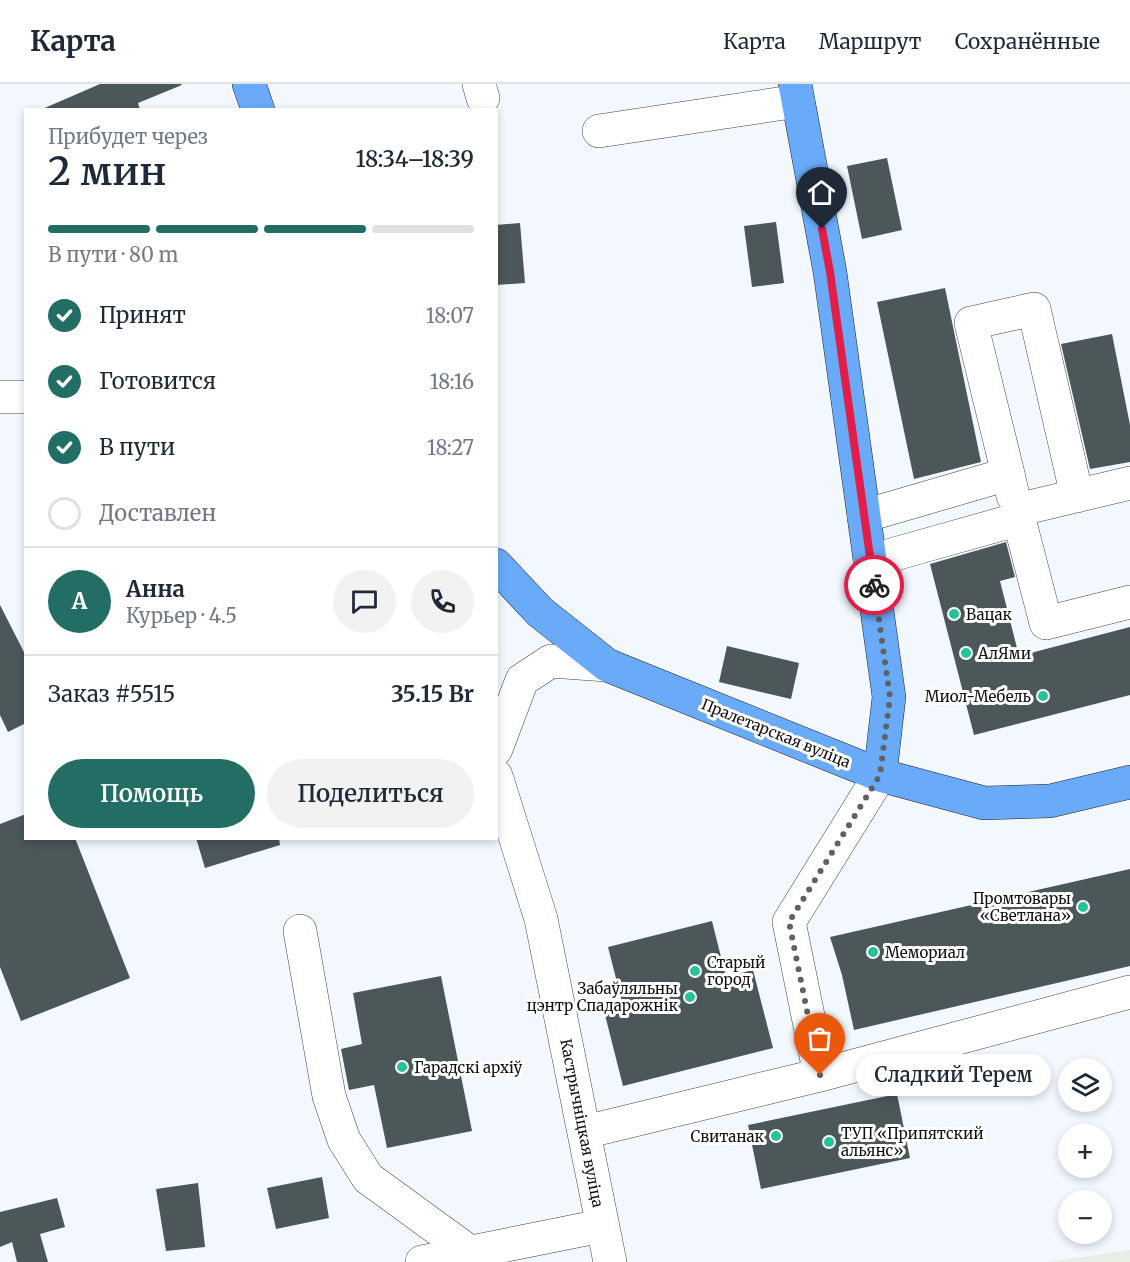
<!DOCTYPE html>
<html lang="ru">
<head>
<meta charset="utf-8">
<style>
  :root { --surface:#fff; --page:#f2f2f3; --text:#1f2937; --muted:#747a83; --line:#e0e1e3; --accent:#226e64 }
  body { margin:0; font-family:Merriweather,serif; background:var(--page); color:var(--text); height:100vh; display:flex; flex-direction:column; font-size:22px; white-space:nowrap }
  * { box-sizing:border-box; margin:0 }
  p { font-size:20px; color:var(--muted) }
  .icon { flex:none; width:33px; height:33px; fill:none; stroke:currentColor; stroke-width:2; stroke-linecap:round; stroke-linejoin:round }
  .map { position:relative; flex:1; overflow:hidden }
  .panel { position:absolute; left:24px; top:24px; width:474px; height:732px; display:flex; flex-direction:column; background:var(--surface); border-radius:0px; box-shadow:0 3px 9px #0003 }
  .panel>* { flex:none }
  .fabs { position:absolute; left:1058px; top:974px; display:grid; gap:12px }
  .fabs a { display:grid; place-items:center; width:54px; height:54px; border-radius:50%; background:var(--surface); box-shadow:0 3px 9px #0003; font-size:30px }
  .pin { position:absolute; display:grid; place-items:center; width:51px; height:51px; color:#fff; margin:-62px -26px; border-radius:50% 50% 50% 0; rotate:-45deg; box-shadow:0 0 6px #0007 }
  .pin .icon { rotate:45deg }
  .courier { position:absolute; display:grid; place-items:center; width:60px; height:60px; margin:-30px; border:4px solid #e11d48; border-radius:50%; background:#fff; color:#222; box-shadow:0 2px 8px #0007 }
  .bubble { position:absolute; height:42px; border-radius:21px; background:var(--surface); box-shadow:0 3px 9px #0003; font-size:20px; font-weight:600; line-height:42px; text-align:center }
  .overview em { font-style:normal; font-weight:600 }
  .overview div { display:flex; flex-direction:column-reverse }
  .overview { display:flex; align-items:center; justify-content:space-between; height:102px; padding:0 24px }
  h1 { font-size:39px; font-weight:600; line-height:45px }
  .bar { display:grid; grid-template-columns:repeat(4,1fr); gap:9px 6px; align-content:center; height:72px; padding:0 24px }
  .bar i { height:8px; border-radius:4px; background:var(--line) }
  .bar .on { background:var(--accent) }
  .bar p { grid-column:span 4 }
  .line { display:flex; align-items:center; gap:15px; padding:0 24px; border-top:2px solid var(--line) }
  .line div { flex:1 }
  .round { display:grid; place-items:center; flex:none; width:63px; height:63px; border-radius:32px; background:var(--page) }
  ol { padding:0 24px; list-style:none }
  li { display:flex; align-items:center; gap:18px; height:66px }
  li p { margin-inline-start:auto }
  li .icon { padding:6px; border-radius:50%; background:var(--accent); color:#fff; stroke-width:4 }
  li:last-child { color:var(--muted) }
  li i { width:33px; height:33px; border:3px solid var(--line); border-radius:50% }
  .primary-button { display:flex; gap:12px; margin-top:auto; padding:12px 24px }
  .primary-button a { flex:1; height:69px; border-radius:36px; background:var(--accent); color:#fff; font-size:24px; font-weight:600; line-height:69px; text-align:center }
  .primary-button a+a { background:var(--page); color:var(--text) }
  header { display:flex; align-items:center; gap:36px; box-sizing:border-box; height:84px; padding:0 30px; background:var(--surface); border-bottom:2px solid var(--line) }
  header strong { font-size:28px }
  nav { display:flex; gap:33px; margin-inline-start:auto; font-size:21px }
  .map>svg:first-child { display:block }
</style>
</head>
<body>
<header>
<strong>Карта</strong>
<nav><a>Карта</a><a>Маршрут</a><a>Сохранённые</a></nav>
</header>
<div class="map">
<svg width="1130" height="1178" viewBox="0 0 1130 1178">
  <rect width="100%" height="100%" fill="#f3f8ff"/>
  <path fill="#e8eee5" d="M1130,1166V1178H1048Z"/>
  <path fill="#4c5759" d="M100,0H181L182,1L138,19L140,26H40Z
    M887,74L902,146L862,155L847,82Z
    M776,138L784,199L752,203L744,142Z
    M520,139L525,199L496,201V141Z
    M945,204L981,378L914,395L877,218Z
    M1112,250L1130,341V378L1090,385L1061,260Z
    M1006,458L1015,493L1000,497L1019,572L1130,543V611L974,651L930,480Z
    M0,521L26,572V639L8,648L0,631Z
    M727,562L799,579L791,615L719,598Z
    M26,730V754H75L130,894L21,937L0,883V740Z
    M196,754H279L280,761L205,784Z
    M1130,785V882L854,946L842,891L830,853Z
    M712,837L726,893L753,886L773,964L623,1002L604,927L623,922L608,863Z
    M441,892L472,1047L387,1064L374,1001L349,1006L341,965L362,960L353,909Z
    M897,1010L910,1074L761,1105L748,1041Z
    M322,1093L329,1134L276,1145L267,1104Z
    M198,1099L205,1163L166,1167L156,1105Z
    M57,1114L65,1143L40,1150L48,1178H17L12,1158L0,1163V1128Z"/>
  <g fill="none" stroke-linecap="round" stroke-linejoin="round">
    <g stroke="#434343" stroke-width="34">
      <path id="minor" d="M479,0L483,14
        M599,47L798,17
        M0,313H26
        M1008,390L971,239L1034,225L1077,412
        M1017,426L1130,399
        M864,432L1008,390L1013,412
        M870,477L1019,435L1046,539L1130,518
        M496,665L522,596L551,577L607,581
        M496,692L541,835L610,1178
        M300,847L329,1012L344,1056L368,1094L471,1169
        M820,991L789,838L880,691
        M585,1048L820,991L1130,908
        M422,1178L601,1142"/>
    </g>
    <g stroke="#212121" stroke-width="34">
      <path id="major" d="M249,0L258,26
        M795,0L830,188L889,613L880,691
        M496,481L540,528L607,581L880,691L984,719L1050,717L1130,698"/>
    </g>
    <use href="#minor" stroke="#fff" stroke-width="33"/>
    <use href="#major" stroke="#69aaf9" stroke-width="33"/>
  </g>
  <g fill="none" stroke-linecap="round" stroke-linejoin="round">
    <path stroke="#5f6164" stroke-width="6" stroke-dasharray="0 10.8" d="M820,991L789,838L880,691L890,613L874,501"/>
    <path stroke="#e11d48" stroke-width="8" d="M822,145L830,188L874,501"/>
  </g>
  <g fill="#25c39a" stroke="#fff" stroke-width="2">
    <circle cx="954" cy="530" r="6"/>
    <circle cx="966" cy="569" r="6"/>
    <circle cx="1043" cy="612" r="6"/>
    <circle cx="1083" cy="823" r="6"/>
    <circle cx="873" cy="868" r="6"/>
    <circle cx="695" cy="887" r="6"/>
    <circle cx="690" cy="913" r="6"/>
    <circle cx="402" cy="983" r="6"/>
    <circle cx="776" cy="1052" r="6"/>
    <circle cx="829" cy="1058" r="6"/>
  </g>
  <g text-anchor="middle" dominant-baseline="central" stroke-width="6" stroke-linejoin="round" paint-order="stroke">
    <g font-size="15" fill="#101010" stroke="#fff" text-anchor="start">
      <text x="966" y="530">Вацак</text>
      <text x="978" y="569">АлЯми</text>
      <text x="1031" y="612" text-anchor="end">Миол-Мебель</text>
      <text x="1071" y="814" text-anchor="end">Промтовары<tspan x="1071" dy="17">«Светлана»</tspan></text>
      <text x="885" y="868">Мемориал</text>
      <text x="707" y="878">Старый<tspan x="707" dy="17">город</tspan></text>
      <text x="678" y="904" text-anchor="end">Забаўляльны<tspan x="678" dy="17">цэнтр Спадарожнік</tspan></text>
      <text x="414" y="983">Гарадскі архіў</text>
      <text x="841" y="1049">ТУП «Припятский<tspan x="841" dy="17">альянс»</tspan></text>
      <text x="764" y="1052" text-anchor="end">Свитанак</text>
    </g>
    <g font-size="15" fill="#101010" stroke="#fff">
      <text transform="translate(776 649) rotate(22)">Пралетарская вуліца</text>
      <text transform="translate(582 1039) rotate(79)">Кастрычніцкая вуліца</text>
    </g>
  </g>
</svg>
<div class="fabs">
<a><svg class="icon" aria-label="layers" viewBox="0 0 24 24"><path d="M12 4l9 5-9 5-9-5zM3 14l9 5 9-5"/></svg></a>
<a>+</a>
<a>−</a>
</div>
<div class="pin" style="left:820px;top:991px;background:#ea580c"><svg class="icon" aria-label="bag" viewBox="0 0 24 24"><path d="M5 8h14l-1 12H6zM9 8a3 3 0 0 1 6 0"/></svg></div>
<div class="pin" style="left:822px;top:145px;background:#1f2937"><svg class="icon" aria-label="home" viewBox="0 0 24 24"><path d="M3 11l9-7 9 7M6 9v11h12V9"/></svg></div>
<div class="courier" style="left:874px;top:501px"><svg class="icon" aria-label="bike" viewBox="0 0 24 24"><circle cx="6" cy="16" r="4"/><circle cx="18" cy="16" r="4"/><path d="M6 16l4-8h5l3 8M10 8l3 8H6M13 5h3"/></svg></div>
<div class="bubble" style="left:856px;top:970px;width:195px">Сладкий Терем</div>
<section class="panel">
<div class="overview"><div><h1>2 мин</h1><p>Прибудет через</p></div><em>18:34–18:39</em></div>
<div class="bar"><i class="on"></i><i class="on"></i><i class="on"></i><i></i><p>В пути · 80 m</p></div>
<ol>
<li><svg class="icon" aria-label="check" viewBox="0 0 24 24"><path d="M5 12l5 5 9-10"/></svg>Принят<p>18:07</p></li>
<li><svg class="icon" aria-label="check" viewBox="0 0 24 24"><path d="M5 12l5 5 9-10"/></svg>Готовится<p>18:16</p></li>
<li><svg class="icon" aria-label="check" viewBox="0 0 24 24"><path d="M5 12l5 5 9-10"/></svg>В пути<p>18:27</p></li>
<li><i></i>Доставлен</li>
</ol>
<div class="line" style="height:108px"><b class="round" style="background:var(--accent);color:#fff">А</b><div><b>Анна</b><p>Курьер · 4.5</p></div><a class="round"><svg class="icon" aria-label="chat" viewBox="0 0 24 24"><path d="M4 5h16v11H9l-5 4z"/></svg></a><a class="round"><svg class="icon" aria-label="phone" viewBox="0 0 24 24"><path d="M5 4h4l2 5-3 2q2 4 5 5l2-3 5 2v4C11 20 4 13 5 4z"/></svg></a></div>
<div class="line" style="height:78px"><div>Заказ #5515</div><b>35.15 Br</b></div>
<div class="primary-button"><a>Помощь</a><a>Поделиться</a></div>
</section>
</div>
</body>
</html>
